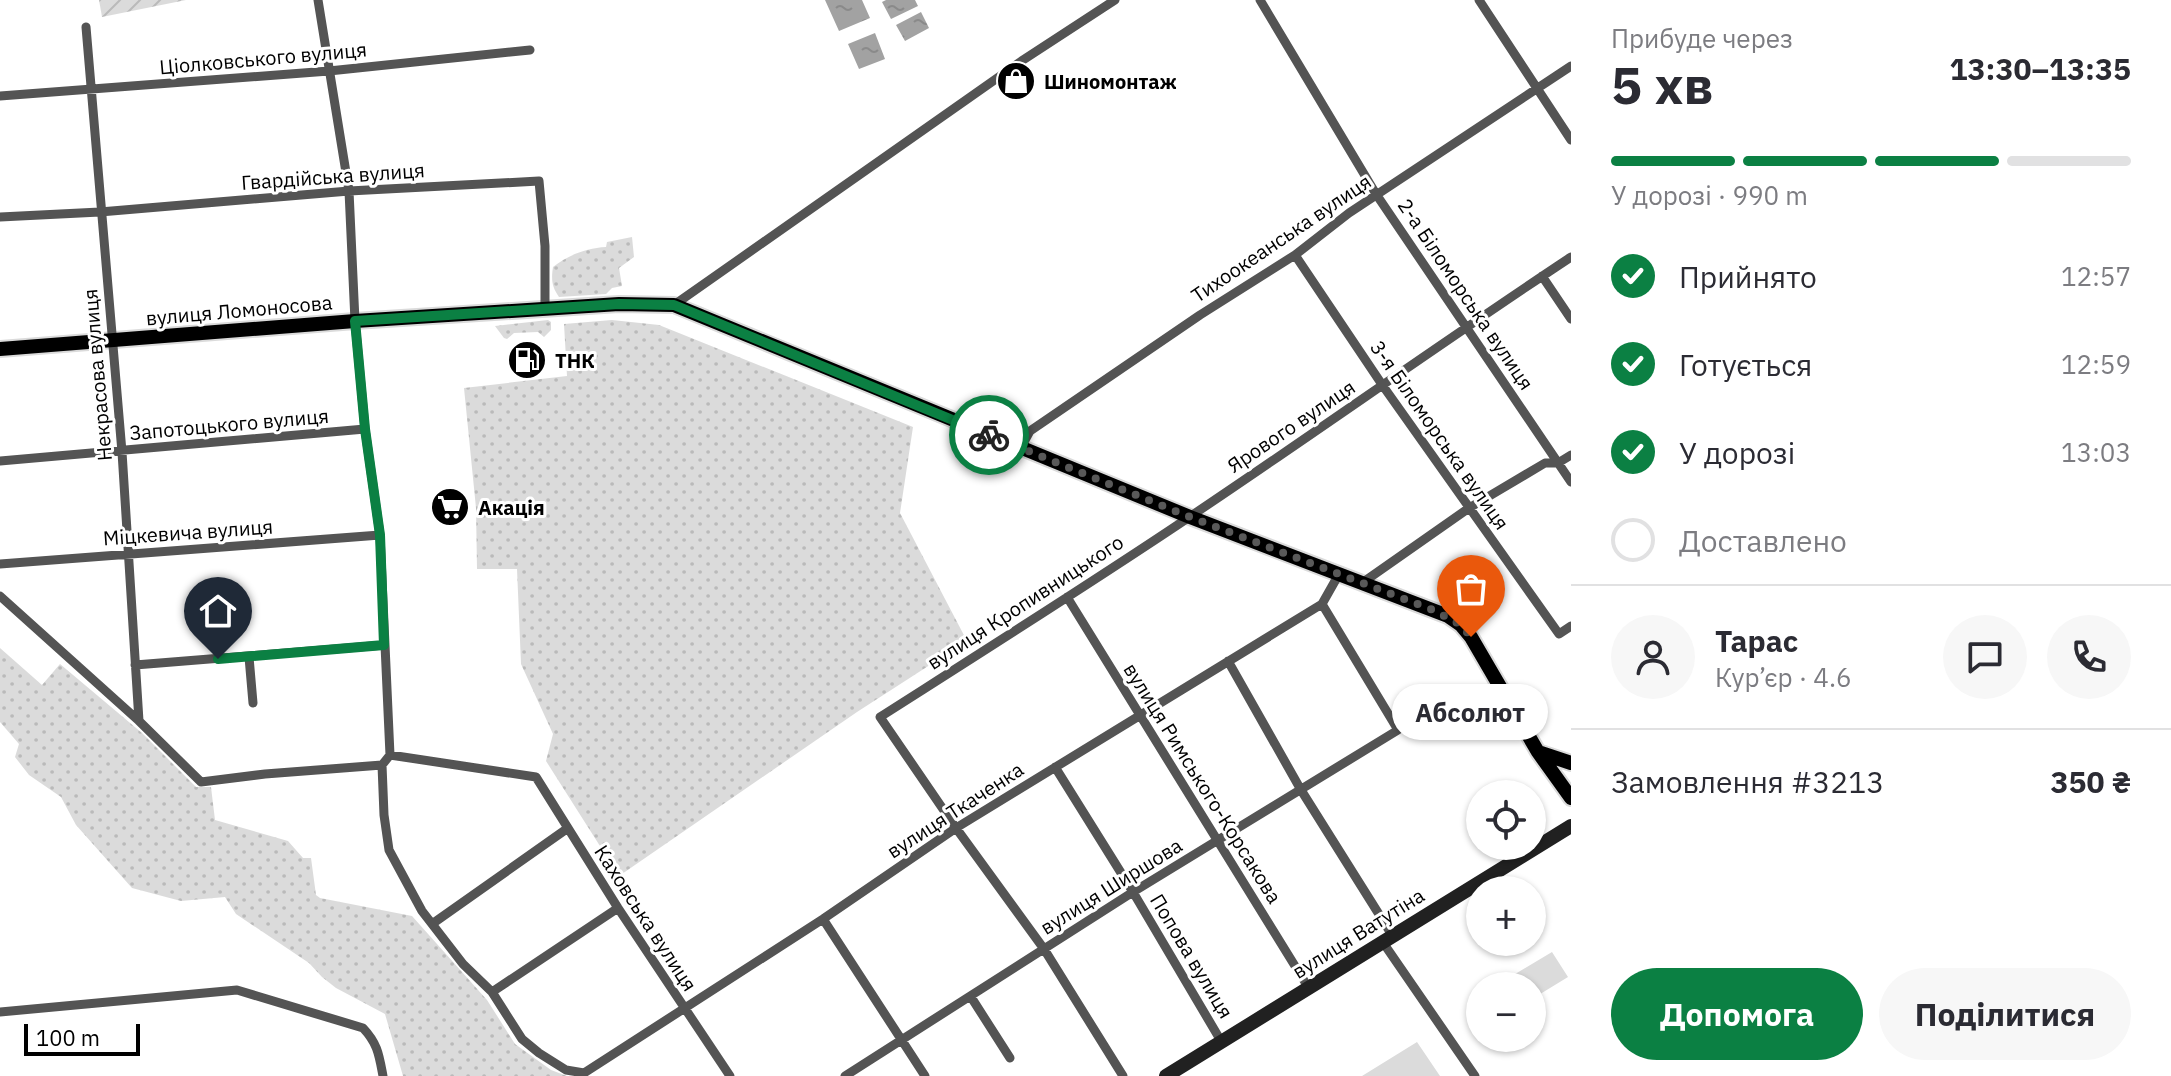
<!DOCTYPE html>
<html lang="uk">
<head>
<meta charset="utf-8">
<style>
  :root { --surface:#fff; --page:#f7f7f7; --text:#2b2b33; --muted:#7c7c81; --line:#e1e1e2; --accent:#0b8043 }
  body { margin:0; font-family:"IBM Plex Sans",sans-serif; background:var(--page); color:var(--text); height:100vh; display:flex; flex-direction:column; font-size:30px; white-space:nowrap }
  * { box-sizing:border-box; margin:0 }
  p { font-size:26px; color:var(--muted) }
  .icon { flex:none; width:44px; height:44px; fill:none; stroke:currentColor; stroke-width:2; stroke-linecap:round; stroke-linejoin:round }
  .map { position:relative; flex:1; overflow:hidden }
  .side { display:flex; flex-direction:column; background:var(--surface); width:600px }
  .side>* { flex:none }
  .fabs { position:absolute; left:1466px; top:780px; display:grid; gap:16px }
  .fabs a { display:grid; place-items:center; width:80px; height:80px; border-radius:50%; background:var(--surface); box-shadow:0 2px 6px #0004; font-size:40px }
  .scale { position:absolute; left:24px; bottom:20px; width:116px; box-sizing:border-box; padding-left:8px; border:4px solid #000; border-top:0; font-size:22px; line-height:28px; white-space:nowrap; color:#000; -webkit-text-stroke:6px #fff; paint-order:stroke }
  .pin { position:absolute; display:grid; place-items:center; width:68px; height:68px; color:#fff; margin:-82px -34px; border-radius:50% 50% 50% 0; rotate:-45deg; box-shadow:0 0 8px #0007 }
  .pin .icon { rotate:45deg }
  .courier { position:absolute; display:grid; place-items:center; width:80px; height:80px; margin:-40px; border:6px solid #0b8043; border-radius:50%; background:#fff; color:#222; box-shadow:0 2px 10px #0007 }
  .bubble { position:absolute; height:56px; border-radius:28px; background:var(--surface); box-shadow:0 2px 6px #0004; font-size:26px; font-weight:800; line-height:56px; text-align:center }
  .summary em { font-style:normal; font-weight:800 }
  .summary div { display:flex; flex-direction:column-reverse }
  .summary { display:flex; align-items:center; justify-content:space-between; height:136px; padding:0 40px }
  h1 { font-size:52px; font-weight:800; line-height:60px }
  .bar { display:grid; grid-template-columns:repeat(4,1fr); gap:12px 8px; align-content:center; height:96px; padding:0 40px }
  .bar i { height:10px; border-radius:6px; background:var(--line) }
  .bar .selected { background:var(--accent) }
  .bar p { grid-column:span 4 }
  .line { display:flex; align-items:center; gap:20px; padding:0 40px; border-top:2px solid var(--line) }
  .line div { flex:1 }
  .round { display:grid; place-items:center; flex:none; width:84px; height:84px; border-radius:42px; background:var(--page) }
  ol { padding:0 40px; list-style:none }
  li { display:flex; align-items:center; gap:24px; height:88px }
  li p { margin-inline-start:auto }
  li .icon { padding:8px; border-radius:50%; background:var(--accent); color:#fff; stroke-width:4 }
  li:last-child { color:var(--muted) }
  li i { width:44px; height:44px; border:4px solid var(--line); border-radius:50% }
  .action { display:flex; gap:16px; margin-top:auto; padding:16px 40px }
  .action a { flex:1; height:92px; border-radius:48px; background:var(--accent); color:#fff; font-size:32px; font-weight:800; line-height:92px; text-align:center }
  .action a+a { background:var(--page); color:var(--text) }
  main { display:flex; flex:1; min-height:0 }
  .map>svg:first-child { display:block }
</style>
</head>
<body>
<main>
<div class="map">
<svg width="1571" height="1076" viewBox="0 0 1571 1076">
  <defs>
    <pattern id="grass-dots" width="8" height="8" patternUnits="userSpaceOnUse" patternTransform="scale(2)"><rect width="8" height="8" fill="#dbdbdb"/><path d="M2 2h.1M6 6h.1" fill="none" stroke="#bababa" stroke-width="1.8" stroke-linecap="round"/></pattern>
    <pattern id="garden-furrows" width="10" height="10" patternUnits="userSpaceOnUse" patternTransform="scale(2)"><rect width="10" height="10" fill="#dbdbdb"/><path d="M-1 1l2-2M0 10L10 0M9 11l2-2" fill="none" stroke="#bababa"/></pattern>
    <pattern id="water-ripples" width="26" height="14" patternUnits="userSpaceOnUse" patternTransform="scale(2)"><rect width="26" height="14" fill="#a2a2a2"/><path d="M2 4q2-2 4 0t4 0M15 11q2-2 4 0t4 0" fill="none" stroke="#8a8a8a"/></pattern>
  </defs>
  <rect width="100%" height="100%" fill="#fff"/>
  <path fill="url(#grass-dots)" d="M632,237L634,257L619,268L622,286L612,288L606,294L559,297C552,287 551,280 553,267C568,255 587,248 606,247L607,242Z
    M548,320L551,322V330L544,337L538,332L514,333L507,339L504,338L495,326Z
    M612,320L659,325L913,427L900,513L967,641L857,712L619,876L546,761L553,734L521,664L517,569H477L476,508L464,388L567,376L564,324Z
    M0,648L42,685L60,664L142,733L196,787H211L215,820L288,841L303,858H311L316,895L320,898L412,916L487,1000L515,1044L551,1070L567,1076H403L385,1014L336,988L322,977L309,963L236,914L225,897L181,901L132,888L76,825L61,797L29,775L15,757L19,744L0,722Z"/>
  <path fill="url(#garden-furrows)" d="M99,0H186L102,17Z"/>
  <path fill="#dbdbdb" d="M1552,952L1568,977L1532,999V986H1495Z
    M1417,1042L1440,1076H1362Z"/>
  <path fill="url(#water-ripples)" d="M825,0H862L870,18L839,31Z
    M886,0H915L918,6L891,19L882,2Z
    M921,12L929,28L905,41L896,25Z
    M875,33L885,59L859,69L848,44Z"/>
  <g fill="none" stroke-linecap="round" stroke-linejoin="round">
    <g stroke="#dbdbdb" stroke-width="18">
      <path id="primary" d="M0,349L355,321L619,304L674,305L1190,517L1448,616L1461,625L1471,637L1538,752L1571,798
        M1538,752L1571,763"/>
    </g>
    <path stroke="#545454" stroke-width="9" d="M318,0L349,191L355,321L365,429L380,535L390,755
      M1260,0L1376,194L1571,482
      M1479,0L1571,140
      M86,27L122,452L139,721
      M0,96L329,71L530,50
      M0,217L100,212L349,191L539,181L545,246V310
      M1295,255L1383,386L1559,634L1571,626
      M1542,276L1571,319
      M674,305L1023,60L1115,0
      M1020,449L1030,431L1200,315L1295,255L1349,213L1571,66
      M0,461L365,429
      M0,564L380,535
      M1362,583L1469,508L1545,463H1558L1571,455
      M0,596L139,721L201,782L265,774L382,765L390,755L536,777L618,908L730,1076
      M1067,597L1308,987
      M249,657L253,703
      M1228,661L1301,790L1392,935
      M135,665L384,645
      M382,765L384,815L389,850L422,911L463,964L492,992L522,1039L539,1053L566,1070L584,1073
      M1055,767L1133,892L1221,1041
      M823,919L925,1076
      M432,924L568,828
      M1382,941L1475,1076
      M492,992L618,908
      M971,997L1010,1058
      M0,1012L237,990L363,1028C378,1044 379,1055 383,1076
      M584,1073L823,919L956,828L1322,604L1339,574
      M845,1076L1133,892L1398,730L1322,604
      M1123,1076L1044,949L956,828L880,717C982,652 1085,587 1185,520C1315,433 1441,343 1571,257"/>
    <path stroke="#212121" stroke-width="14" d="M1166,1076L1571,826"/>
    <use href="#primary" stroke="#000" stroke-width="14"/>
  </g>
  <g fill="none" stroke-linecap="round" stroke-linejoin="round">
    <path stroke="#595959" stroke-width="8" stroke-dasharray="0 14.4" d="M989,435L1190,517L1433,610L1461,625L1471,637"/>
    <path stroke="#0b8043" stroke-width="10" d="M218,659L384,645L380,535L365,429L355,321L619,304L674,305L989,435"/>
  </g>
  <defs>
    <g id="shop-disc" transform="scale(2)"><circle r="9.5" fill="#000" stroke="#fff"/><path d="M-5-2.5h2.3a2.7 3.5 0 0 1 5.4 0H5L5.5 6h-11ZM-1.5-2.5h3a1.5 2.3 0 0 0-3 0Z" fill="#fff"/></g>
    <g id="fuel-disc" transform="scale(2)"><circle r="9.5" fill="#000" stroke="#fff"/><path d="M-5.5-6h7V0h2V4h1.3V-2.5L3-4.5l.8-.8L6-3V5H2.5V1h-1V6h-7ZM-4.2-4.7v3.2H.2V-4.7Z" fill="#fff"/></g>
    <g id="supermarket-disc" transform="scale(2)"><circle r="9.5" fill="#000" stroke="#fff"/><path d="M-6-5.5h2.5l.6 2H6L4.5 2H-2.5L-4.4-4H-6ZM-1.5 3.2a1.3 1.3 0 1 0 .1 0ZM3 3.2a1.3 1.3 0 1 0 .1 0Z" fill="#fff"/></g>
  </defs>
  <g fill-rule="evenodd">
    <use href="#shop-disc" x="1016" y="81"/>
    <use href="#fuel-disc" x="527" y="360"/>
    <use href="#supermarket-disc" x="450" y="507"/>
  </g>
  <g text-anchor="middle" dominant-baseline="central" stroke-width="6" stroke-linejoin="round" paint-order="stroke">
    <g font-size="20" fill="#000" stroke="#fff">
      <text transform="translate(263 58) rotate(-5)">Ціолковського вулиця</text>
      <text transform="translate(333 176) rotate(-4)">Гвардійська вулиця</text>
      <text transform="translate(1281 238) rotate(-34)">Тихоокеанська вулиця</text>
      <text transform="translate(1466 294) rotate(56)">2-а Біломорська вулиця</text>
      <text transform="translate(239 310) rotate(-5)">вулиця Ломоносова</text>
      <text transform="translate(97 375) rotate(-95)">Некрасова вулиця</text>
      <text transform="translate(229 424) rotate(-5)">Запотоцького вулиця</text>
      <text transform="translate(1291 426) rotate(-34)">Ярового вулиця</text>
      <text transform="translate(1440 435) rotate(55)">3-я Біломорська вулиця</text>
      <text transform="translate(188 532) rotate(-4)">Міцкевича вулиця</text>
      <text transform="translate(1025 602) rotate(-33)">вулиця Кропивницького</text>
      <text transform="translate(1203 783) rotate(58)">вулиця Римського-Корсакова</text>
      <text transform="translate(955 810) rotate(-33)">вулиця Ткаченка</text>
      <text transform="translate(1111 886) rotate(-32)">вулиця Ширшова</text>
      <text transform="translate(646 918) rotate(57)">Каховська вулиця</text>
      <text transform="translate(1358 933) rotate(-32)">вулиця Ватутіна</text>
      <text transform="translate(1192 956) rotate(59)">Попова вулиця</text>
    </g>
    <g font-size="20" font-weight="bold" fill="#000" stroke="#fff" text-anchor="start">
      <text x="1044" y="81">Шиномонтаж</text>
      <text x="555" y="360">ТНК</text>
      <text x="478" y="507">Акація</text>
    </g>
  </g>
</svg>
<div class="fabs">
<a><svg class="icon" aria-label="locate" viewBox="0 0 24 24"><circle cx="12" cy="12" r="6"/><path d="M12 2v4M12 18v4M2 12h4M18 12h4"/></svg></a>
<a>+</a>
<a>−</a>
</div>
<div class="scale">100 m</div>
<div class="pin" style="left:1471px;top:637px;background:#ea580c"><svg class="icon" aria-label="bag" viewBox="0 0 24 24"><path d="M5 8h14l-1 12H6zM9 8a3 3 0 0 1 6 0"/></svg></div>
<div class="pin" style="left:218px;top:659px;background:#1f2937"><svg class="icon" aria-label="home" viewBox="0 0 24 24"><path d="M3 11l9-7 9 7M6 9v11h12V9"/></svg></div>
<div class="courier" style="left:989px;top:435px"><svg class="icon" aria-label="bike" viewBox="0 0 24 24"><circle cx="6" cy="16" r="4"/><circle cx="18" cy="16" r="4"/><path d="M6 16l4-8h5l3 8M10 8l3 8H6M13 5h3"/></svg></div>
<div class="bubble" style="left:1392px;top:684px;width:156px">Абсолют</div>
</div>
<section class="side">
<div class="summary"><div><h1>5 хв</h1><p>Прибуде через</p></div><em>13:30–13:35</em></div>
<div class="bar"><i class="selected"></i><i class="selected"></i><i class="selected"></i><i></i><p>У дорозі · 990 m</p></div>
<ol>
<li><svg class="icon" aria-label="check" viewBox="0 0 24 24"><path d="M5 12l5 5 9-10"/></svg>Прийнято<p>12:57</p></li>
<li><svg class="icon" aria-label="check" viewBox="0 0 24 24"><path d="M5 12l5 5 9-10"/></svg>Готується<p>12:59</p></li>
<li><svg class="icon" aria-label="check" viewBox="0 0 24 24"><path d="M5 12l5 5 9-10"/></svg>У дорозі<p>13:03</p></li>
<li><i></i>Доставлено</li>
</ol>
<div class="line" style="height:144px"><a class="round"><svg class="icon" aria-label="person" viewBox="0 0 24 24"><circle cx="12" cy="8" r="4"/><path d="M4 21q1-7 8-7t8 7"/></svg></a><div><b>Тарас</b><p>Кур’єр · 4.6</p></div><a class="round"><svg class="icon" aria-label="chat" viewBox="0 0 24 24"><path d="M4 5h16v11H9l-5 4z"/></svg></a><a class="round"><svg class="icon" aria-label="phone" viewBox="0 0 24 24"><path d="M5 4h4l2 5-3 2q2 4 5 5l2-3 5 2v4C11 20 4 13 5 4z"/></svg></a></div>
<div class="line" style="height:104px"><div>Замовлення #3213</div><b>350 ₴</b></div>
<div class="action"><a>Допомога</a><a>Поділитися</a></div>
</section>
</main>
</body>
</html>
